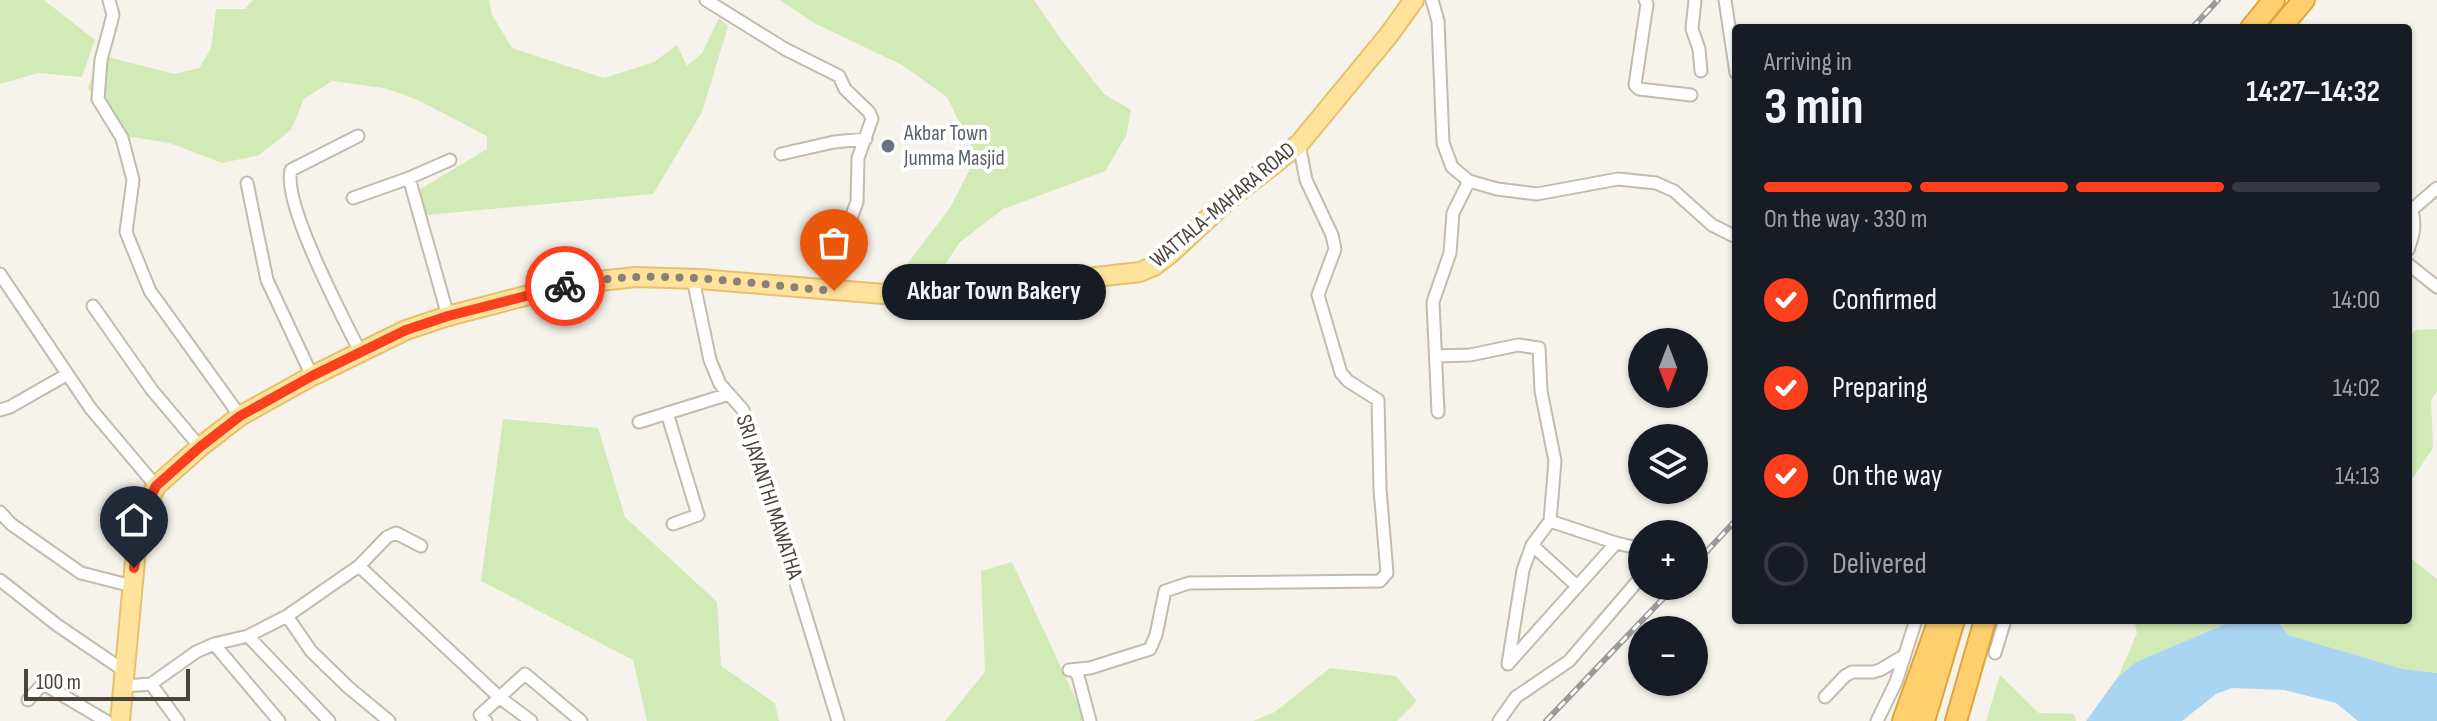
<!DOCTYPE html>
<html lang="en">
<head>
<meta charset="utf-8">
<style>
  :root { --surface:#171b24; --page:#242831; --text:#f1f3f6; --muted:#9ea1a6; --line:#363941; --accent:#fc3f1d }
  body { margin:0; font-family:"Sofia Sans Condensed",sans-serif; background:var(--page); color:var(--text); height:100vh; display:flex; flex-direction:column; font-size:30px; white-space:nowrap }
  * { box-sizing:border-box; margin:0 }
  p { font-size:26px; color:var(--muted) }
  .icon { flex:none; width:44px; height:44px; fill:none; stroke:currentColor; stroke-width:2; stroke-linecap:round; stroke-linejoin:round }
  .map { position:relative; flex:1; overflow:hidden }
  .drawer { position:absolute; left:1732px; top:24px; width:680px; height:600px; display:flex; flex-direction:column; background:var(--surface); border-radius:8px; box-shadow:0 2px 6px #0004 }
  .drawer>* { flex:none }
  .needle { width:52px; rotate:180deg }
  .buttons { position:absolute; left:1628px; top:328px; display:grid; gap:16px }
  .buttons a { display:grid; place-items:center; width:80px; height:80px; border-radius:50%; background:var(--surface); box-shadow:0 2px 6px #0004; font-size:40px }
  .scale { position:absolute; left:24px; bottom:20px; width:166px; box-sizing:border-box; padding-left:8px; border:4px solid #4b4439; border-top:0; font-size:22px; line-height:28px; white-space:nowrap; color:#4b4439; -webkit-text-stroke:6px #fff; paint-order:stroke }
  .pin { position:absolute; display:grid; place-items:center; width:68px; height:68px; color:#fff; margin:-82px -34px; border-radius:50% 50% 50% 0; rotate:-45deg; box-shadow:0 0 8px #0007 }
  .pin .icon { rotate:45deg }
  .courier { position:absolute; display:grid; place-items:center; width:80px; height:80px; margin:-40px; border:6px solid #fc3f1d; border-radius:50%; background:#fff; color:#222; box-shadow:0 2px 10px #0007 }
  .bubble { position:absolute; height:56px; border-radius:28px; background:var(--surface); box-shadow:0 2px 6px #0004; font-size:26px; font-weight:700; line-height:56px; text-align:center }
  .summary em { font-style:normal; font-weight:700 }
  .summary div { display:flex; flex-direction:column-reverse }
  .summary { display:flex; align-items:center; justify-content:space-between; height:136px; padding:0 32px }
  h1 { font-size:52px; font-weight:700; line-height:60px }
  .bar { display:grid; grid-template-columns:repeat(4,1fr); gap:12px 8px; align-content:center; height:96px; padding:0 32px }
  .bar i { height:10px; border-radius:6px; background:var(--line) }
  .bar .selected { background:var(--accent) }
  .bar p { grid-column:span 4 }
  ol { padding:0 32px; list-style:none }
  li { display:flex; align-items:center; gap:24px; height:88px }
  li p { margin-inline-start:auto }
  li .icon { padding:8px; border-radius:50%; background:var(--accent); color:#fff; stroke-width:4 }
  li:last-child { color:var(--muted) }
  li i { width:44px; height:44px; border:4px solid var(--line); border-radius:50% }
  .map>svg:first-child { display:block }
</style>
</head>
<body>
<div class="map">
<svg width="2437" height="721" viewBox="0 0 2437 721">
  <rect width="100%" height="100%" fill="#f6f3ec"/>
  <path fill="#d2eab5" d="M0,0H44L95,40L82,77L38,73L0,84Z
    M253,0H489L492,15L512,48L604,78L654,62L677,45L687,66L702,53L719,18L728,26L702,112L653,194L426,215L417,191L487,149V136L418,100L384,88L332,81L304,99L291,130L259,155L222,163L170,143L125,136L88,88L100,55L174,74L199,68L211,48L216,9H245Z
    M780,0H1034L1060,38L1104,94L1131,110L1126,136L1105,171L1003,209L959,243L935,281L897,285L904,268L950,208L976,157L947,97L902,65L814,23Z
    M2437,329V391L2431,400L2433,448L2408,485V340L2415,330Z
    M503,419L598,428L625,517L717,602L721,666L775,703L779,721H647L633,660L481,581Z
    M2408,556L2437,579V673L2403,669L2288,635L2277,620H2408Z
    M1012,562L1086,721H945L985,672L981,571Z
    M2134,620H2235L2136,662L2118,677L2137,633Z
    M1330,668L1396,676L1417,701L1397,721H1253L1275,712Z
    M2000,675L2039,713L2074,714L2076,721H1986Z"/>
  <path fill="#a9d4f2" d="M2235,620H2277L2288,635L2403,669L2437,673V721H2358L2336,703L2284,690L2232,688L2216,694L2182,721H2086L2118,677L2136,662Z"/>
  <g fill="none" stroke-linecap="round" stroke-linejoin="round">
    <g stroke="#c2bbae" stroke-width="15">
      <path id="minor" d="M109,0L113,15L101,60L98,99L122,138L133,180L126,232L150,291L240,416
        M706,0L785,49L839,76L845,89L869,112L872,119L858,158L857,202L836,257L834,291
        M1432,0L1438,21L1443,143L1452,167L1469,181L1497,189L1537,194L1618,179L1656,183L1674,191L1712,225L1736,237
        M1645,0L1647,4L1635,85L1639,89L1691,95
        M1695,0L1692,29L1699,49L1701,71
        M1725,0L1736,73
        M358,136L291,170C282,203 343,317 360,352
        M781,154L834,142L866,139
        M409,178L448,316
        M247,183L267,280L312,376
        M353,198L409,178L450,160
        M2408,213L2437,188
        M2408,250C2413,236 2416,226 2412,211
        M2408,264L2437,287
        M0,274L91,409L156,486
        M693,279L710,360L720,384L743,410L838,721
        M93,306L152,390L200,447
        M1436,356L1470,355L1518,345L1539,348L1541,391L1555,461L1550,521L1532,545L1523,570L1508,664L1616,543
        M0,410L10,407L66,375
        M1438,412L1433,302L1450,253L1453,213L1469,181
        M667,413L698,515L673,524
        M639,422L729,394
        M0,512L11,524L81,573L132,586
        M1550,521L1616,543L1642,549
        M1532,545L1577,586
        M359,566L499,697L531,721
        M0,580L57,625L126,672
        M287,616L311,651L348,687L389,721
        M248,636L329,721
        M214,644L279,721
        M1995,653L2005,620
        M1069,670L1090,668L1150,649L1156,635L1165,591L1189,583L1380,581L1387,573L1380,489L1378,400L1348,381L1341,373L1318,295L1335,249L1332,235L1306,180L1299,144
        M1074,670L1078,676L1090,721
        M151,684L178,721
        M124,686L151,684L196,652L214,644L248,636L287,616L359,566L387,537L396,533L421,546
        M1825,697L1845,676L1852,672H1873L1880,670L1905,655
        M28,700L41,686H47L106,721
        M486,721L480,715L525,674L581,721
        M1499,721L1516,697L1569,661L1642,576
        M1877,721L1896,682L1916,620"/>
    </g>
    <g stroke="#e6c16a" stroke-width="22">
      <path id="primary" d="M120,721L136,550L144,511L156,486L200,447L240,416L312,376L406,330L448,316L571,284L636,277L699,279L921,297L1140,272L1154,266L1171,253L1228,200L1299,144L1388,36L1414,0"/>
    </g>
    <g stroke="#e0a43c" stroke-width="24">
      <path id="motorway" d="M2251,28L2274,0
        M2280,28L2304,0
        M1903,721L1939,620
        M1924,721L1954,620
        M1956,721L1985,620"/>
    </g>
    <use href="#minor" stroke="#fff" stroke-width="11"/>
    <use href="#primary" stroke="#ffe39c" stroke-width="18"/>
    <use href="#motorway" stroke="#ffcf6e" stroke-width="20"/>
    <g stroke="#9a9a9a" stroke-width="6">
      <path id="rail" d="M2192,28L2218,0
        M1694,565L1736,520
        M1546,721L1675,586"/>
    </g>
    <use href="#rail" stroke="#fff" stroke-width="3" stroke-dasharray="9" stroke-linecap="butt"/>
  </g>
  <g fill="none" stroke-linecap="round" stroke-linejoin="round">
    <path stroke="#878178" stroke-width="8" stroke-dasharray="0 14.4" d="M565,286C646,266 750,284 834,291"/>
    <path stroke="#fc3f1d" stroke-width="10" d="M134,568L144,511L156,486L200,447L240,416L312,376L406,330L448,316L565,286"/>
  </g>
  <circle fill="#6b7280" stroke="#fff" stroke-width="3" cx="888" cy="146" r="8"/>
  <g text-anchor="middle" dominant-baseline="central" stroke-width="8" stroke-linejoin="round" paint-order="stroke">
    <g font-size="22" fill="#5b616d" stroke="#fff" text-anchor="start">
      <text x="904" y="133">Akbar Town<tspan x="904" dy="25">Jumma Masjid</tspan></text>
    </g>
    <g font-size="22" fill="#4b4439" stroke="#fff">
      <text transform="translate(1223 205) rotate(-40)">WATTALA-MAHARA ROAD</text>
      <text transform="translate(769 497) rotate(72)">SRI JAYANTHI MAWATHA</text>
    </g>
  </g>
</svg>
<div class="buttons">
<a><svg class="needle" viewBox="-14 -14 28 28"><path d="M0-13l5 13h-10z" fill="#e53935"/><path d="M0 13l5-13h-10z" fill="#9ea1a6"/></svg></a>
<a><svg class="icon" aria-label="layers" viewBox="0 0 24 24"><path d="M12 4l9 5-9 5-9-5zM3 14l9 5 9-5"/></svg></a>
<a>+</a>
<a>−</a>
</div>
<div class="scale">100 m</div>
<div class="pin" style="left:834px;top:291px;background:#ea580c"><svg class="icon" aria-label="bag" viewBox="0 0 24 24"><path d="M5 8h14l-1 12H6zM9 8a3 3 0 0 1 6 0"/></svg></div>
<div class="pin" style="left:134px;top:568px;background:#1f2937"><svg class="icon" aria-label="home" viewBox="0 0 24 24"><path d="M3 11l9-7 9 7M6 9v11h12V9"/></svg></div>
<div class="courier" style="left:565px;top:286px"><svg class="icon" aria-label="bike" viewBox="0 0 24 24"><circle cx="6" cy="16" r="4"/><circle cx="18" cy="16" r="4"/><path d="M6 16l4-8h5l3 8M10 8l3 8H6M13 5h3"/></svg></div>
<div class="bubble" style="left:882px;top:264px;width:224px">Akbar Town Bakery</div>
<section class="drawer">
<div class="summary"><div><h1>3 min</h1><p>Arriving in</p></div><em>14:27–14:32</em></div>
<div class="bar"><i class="selected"></i><i class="selected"></i><i class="selected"></i><i></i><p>On the way · 330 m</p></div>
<ol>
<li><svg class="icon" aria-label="check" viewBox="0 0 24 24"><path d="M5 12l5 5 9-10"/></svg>Confirmed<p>14:00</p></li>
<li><svg class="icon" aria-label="check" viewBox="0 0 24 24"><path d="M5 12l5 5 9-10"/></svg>Preparing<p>14:02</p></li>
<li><svg class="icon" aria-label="check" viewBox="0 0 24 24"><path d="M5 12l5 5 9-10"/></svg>On the way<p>14:13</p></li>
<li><i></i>Delivered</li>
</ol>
</section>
</div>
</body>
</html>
